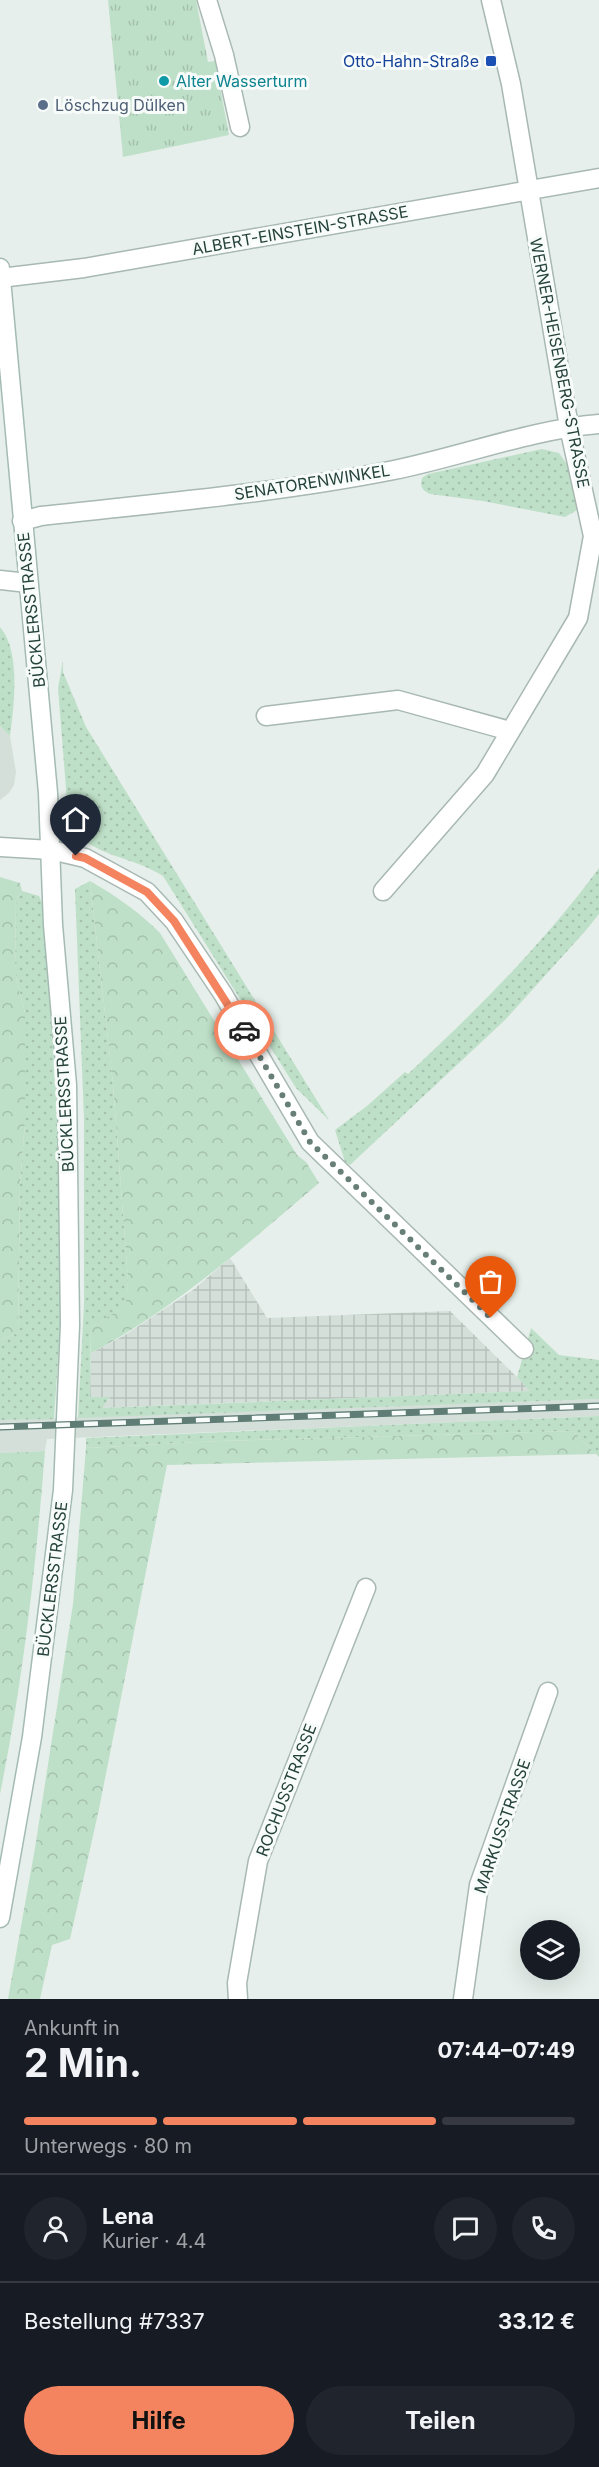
<!DOCTYPE html>
<html lang="de">
<head>
<meta charset="utf-8">
<style>
  :root { --surface:#171b24; --page:#20242c; --text:#f1f3f6; --muted:#9ea1a6; --line:#363941; --accent:#f4845f }
  body { margin:0; font-family:Inter,sans-serif; background:var(--page); color:var(--text); height:100vh; display:flex; flex-direction:column; font-size:22px; white-space:nowrap }
  * { box-sizing:border-box; margin:0 }
  p { font-size:20px; color:var(--muted) }
  .icon { flex:none; width:33px; height:33px; fill:none; stroke:currentColor; stroke-width:2; stroke-linecap:round; stroke-linejoin:round }
  .map { position:relative; height:1999px; overflow:hidden }
  .details { display:flex; flex-direction:column; background:var(--surface); flex:1 }
  .details>* { flex:none }
  .buttons { position:absolute; left:520px; top:1920px; display:grid; gap:12px }
  .buttons a { display:grid; place-items:center; width:60px; height:60px; border-radius:50%; background:var(--surface); box-shadow:0 6px 24px #0002; font-size:30px }
  .pin { position:absolute; display:grid; place-items:center; width:51px; height:51px; color:#fff; margin:-62px -26px; border-radius:50% 50% 50% 0; rotate:-45deg; box-shadow:0 0 6px #0007 }
  .pin .icon { rotate:45deg }
  .courier { position:absolute; display:grid; place-items:center; width:60px; height:60px; margin:-30px; border:4px solid #f4845f; border-radius:50%; background:#fff; color:#222; box-shadow:0 2px 8px #0007 }
  .overview em { font-style:normal; font-weight:700 }
  .overview div { display:flex; flex-direction:column-reverse }
  .overview { display:flex; align-items:center; justify-content:space-between; height:102px; padding:0 24px }
  h1 { font-size:39px; font-weight:700; line-height:45px }
  .bar { display:grid; grid-template-columns:repeat(4,1fr); gap:9px 6px; align-content:center; height:72px; padding:0 24px }
  .bar i { height:8px; border-radius:4px; background:var(--line) }
  .bar .current { background:var(--accent) }
  .bar p { grid-column:span 4 }
  .line { display:flex; align-items:center; gap:15px; padding:0 24px; border-top:2px solid var(--line) }
  .line div { flex:1 }
  .round { display:grid; place-items:center; flex:none; width:63px; height:63px; border-radius:32px; background:var(--page) }
  .cta { display:flex; gap:12px; margin-top:auto; padding:12px 24px }
  .cta a { flex:1; height:69px; border-radius:36px; background:var(--accent); color:#111; font-size:24px; font-weight:700; line-height:69px; text-align:center }
  .cta a+a { background:var(--page); color:var(--text) }
  .map>svg:first-child { display:block }
</style>
</head>
<body>
<div class="map">
<svg width="599" height="1999" viewBox="0 0 599 1999">
  <defs>
    <pattern id="industrial-grid" width="8" height="8" patternUnits="userSpaceOnUse" patternTransform="scale(1.5)"><rect width="8" height="8" fill="#d4dfda"/><path d="M0 4h8M4 0v8" fill="none" stroke="#b6c1bc"/></pattern>
    <pattern id="grass-dots" width="8" height="8" patternUnits="userSpaceOnUse" patternTransform="scale(1.5)"><rect width="8" height="8" fill="#bfe0c8"/><path d="M2 2h.1M6 6h.1" fill="none" stroke="#a4c1ad" stroke-width="1.8" stroke-linecap="round"/></pattern>
    <pattern id="forest-crowns" width="20" height="18" patternUnits="userSpaceOnUse" patternTransform="scale(1.5)"><rect width="20" height="18" fill="#bfe0c8"/><path d="M2 6a3 3 0 1 1 6 0M12 15a3 3 0 1 1 6 0" fill="none" stroke="#a4c1ad"/></pattern>
    <pattern id="park-tufts" width="24" height="20" patternUnits="userSpaceOnUse" patternTransform="scale(1.5)"><rect width="24" height="20" fill="#bfe0c8"/><path d="M3 7l-1-3M5 7V3M7 7l1-3M15 17l-1-3M17 17v-4M19 17l1-3" fill="none" stroke="#a4c1ad"/></pattern>
  </defs>
  <rect width="100%" height="100%" fill="#e6efeb"/>
  <path fill="#d4dfda" d="M0,726L10,736L16,772L14,785L9,793L0,800Z
    M599,1399V1416L47,1439L45,1451L0,1453V1420Z"/>
  <path fill="url(#industrial-grid)" d="M230,1258L267,1318L450,1311L531,1391L101,1408L110,1398L90,1397L91,1353L125,1335L193,1290Z"/>
  <path fill="url(#grass-dots)" d="M542,449L559,453L569,467L577,510L565,517L483,501L430,494C422,490 420,487 422,478L428,474Z
    M0,627C21,651 14,706 10,736L0,726Z
    M63,661V672L86,727L329,1120L296,1088L163,876C132,856 93,857 69,826L58,688Z
    M599,868V914L587,929L505,1020L350,1165L345,1162L335,1130L367,1106L405,1072L408,1074C476,1011 544,943 599,868Z
    M90,881L113,1084L128,1280L127,1306L91,1327L90,1397H110L102,1408L530,1391L517,1377L531,1328L559,1355L599,1360V1399L78,1418L84,1303V1120L75,889Z
    M22,891L39,896L45,909L58,1102L61,1315L54,1419L0,1420V1340L18,1333L20,1184L25,1123V1013L15,973L16,899Z
    M599,1416V1457L573,1431L219,1441L86,1448V1438Z"/>
  <path fill="url(#forest-crowns)" d="M0,877L20,883L22,891L16,899L15,973L25,1013V1123L20,1184L18,1333L0,1340Z
    M90,881C116,896 138,911 160,933L297,1155L306,1162L319,1183C246,1245 176,1308 91,1353V1327L126,1306L128,1280L113,1084Z
    M573,1431L596,1454L167,1465L99,1809L70,1939L52,1945L40,1999H8L35,1848L73,1604L86,1448L219,1441Z
    M45,1451C36,1566 23,1681 0,1794V1453Z"/>
  <path fill="url(#park-tufts)" d="M108,0H196L208,62L215,61L229,135L123,157Z"/>
  <g fill="none" stroke-linecap="round" stroke-linejoin="round">
    <g stroke="#a8b8b2" stroke-width="21">
      <path id="minor" d="M207,0L224,55L240,127
        M0,278L84,268L599,178
        M22,521L41,516C159,503 278,493 394,470C463,456 529,430 599,424
        M0,580L28,583
        M266,716L398,700L510,731
        M0,847L51,850L85,858L147,892L174,921L223,994L310,1142L524,1349
        M383,891L485,774L578,618L593,536L569,427L511,84L491,0
        M238,1999L237,1983L258,1861L366,1588
        M463,1999L479,1885L548,1692"/>
    </g>
    <g stroke="#a4bbb3" stroke-width="21">
      <path id="secondary" d="M0,268L48,793L53,925L67,1085L70,1325L63,1490L32,1737L0,1918"/>
    </g>
    <use href="#minor" stroke="#fff" stroke-width="18"/>
    <use href="#secondary" stroke="#fff" stroke-width="18"/>
    <g stroke="#5f7d75" stroke-width="7">
      <path id="rail" d="M0,1427L599,1406"/>
    </g>
    <use href="#rail" stroke="#f7fbf9" stroke-width="4.5" stroke-dasharray="14" stroke-linecap="butt"/>
  </g>
  <g fill="none" stroke-linecap="round" stroke-linejoin="round">
    <path stroke="#687f78" stroke-width="6" stroke-dasharray="0 10.8" d="M244,1030L310,1142L491,1318"/>
    <path stroke="#f4845f" stroke-width="8" d="M76,856L85,858L147,892L174,921L244,1030"/>
  </g>
  <rect fill="#1a4fb4" stroke="#f7fbf9" stroke-width="2" x="485" y="55" width="12" height="12" rx="3"/>
  <circle fill="#0f9aa8" stroke="#f7fbf9" stroke-width="2" cx="164" cy="81" r="6"/>
  <circle fill="#5c6f8a" stroke="#f7fbf9" stroke-width="2" cx="43" cy="105" r="6"/>
  <g text-anchor="middle" dominant-baseline="central" stroke-width="6" stroke-linejoin="round" paint-order="stroke">
    <g font-size="16" fill="#164399" stroke="#f7fbf9" text-anchor="end">
      <text x="479" y="61">Otto-Hahn-Straße</text>
    </g>
    <g font-size="16" fill="#0d838f" stroke="#f7fbf9" text-anchor="start">
      <text x="176" y="81">Alter Wasserturm</text>
    </g>
    <g font-size="16" fill="#4e5e75" stroke="#f7fbf9" text-anchor="start">
      <text x="55" y="105">Löschzug Dülken</text>
    </g>
    <g font-size="16" fill="#24423a" stroke="#f7fbf9">
      <text transform="translate(300 230) rotate(-10)">ALBERT-EINSTEIN-STRASSE</text>
      <text transform="translate(560 363) rotate(79)">WERNER-HEISENBERG-STRASSE</text>
      <text transform="translate(312 482) rotate(-9)">SENATORENWINKEL</text>
      <text transform="translate(31 610) rotate(-96)">BÜCKLERSSTRASSE</text>
      <text transform="translate(64 1094) rotate(-93)">BÜCKLERSSTRASSE</text>
      <text transform="translate(52 1579) rotate(-83)">BÜCKLERSSTRASSE</text>
      <text transform="translate(286 1790) rotate(-69)">ROCHUSSTRASSE</text>
      <text transform="translate(502 1826) rotate(-71)">MARKUSSTRASSE</text>
    </g>
  </g>
</svg>
<div class="buttons">
<a><svg class="icon" aria-label="layers" viewBox="0 0 24 24"><path d="M12 4l9 5-9 5-9-5zM3 14l9 5 9-5"/></svg></a>
</div>
<div class="pin" style="left:491px;top:1318px;background:#ea580c"><svg class="icon" aria-label="bag" viewBox="0 0 24 24"><path d="M5 8h14l-1 12H6zM9 8a3 3 0 0 1 6 0"/></svg></div>
<div class="pin" style="left:76px;top:856px;background:#1f2937"><svg class="icon" aria-label="home" viewBox="0 0 24 24"><path d="M3 11l9-7 9 7M6 9v11h12V9"/></svg></div>
<div class="courier" style="left:244px;top:1030px"><svg class="icon" aria-label="car" viewBox="0 0 24 24"><path d="M5 17H2v-5l4-1 3-4h7l3 4 3 1v5h-3M9 17h6M6 11h13"/><circle cx="7" cy="17" r="2"/><circle cx="17" cy="17" r="2"/></svg></div>
</div>
<section class="details">
<div class="overview"><div><h1>2 Min.</h1><p>Ankunft in</p></div><em>07:44–07:49</em></div>
<div class="bar"><i class="current"></i><i class="current"></i><i class="current"></i><i></i><p>Unterwegs · 80 m</p></div>
<div class="line" style="height:108px"><a class="round"><svg class="icon" aria-label="person" viewBox="0 0 24 24"><circle cx="12" cy="8" r="4"/><path d="M4 21q1-7 8-7t8 7"/></svg></a><div><b>Lena</b><p>Kurier · 4.4</p></div><a class="round"><svg class="icon" aria-label="chat" viewBox="0 0 24 24"><path d="M4 5h16v11H9l-5 4z"/></svg></a><a class="round"><svg class="icon" aria-label="phone" viewBox="0 0 24 24"><path d="M5 4h4l2 5-3 2q2 4 5 5l2-3 5 2v4C11 20 4 13 5 4z"/></svg></a></div>
<div class="line" style="height:78px"><div>Bestellung #7337</div><b>33.12 €</b></div>
<div class="cta"><a>Hilfe</a><a>Teilen</a></div>
</section>
</body>
</html>
